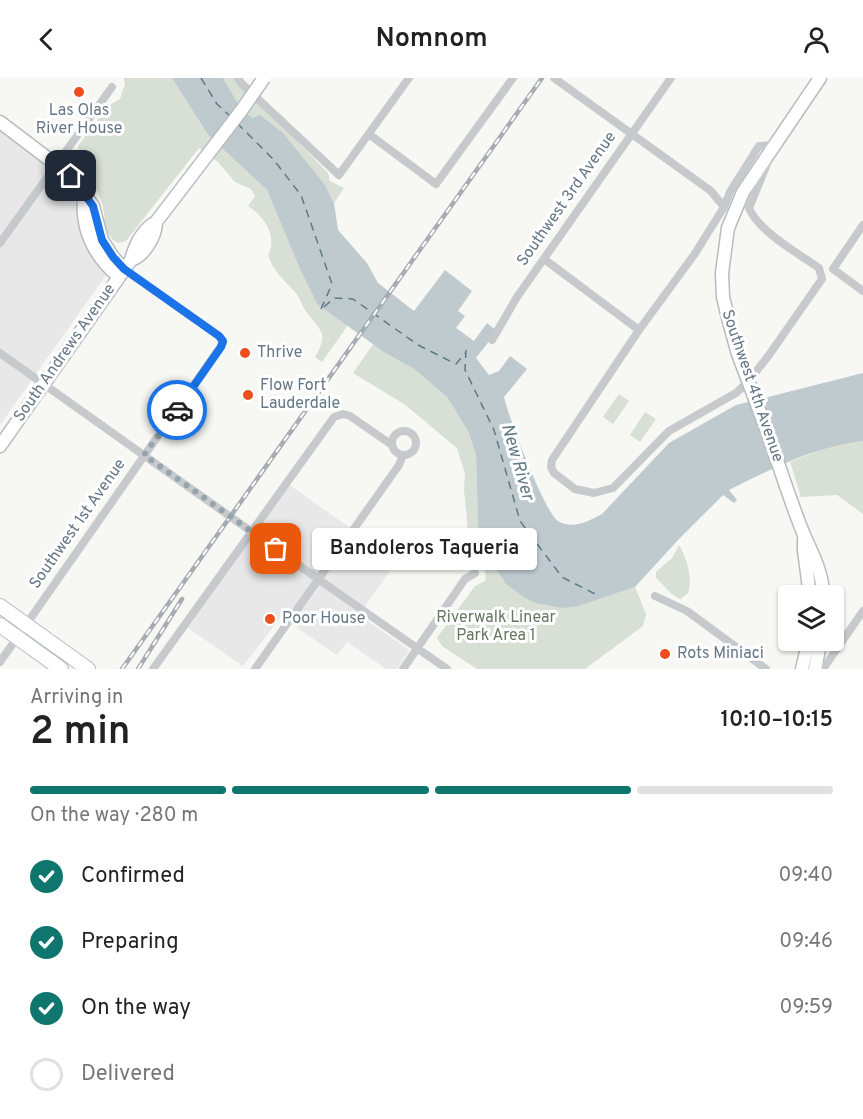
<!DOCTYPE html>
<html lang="en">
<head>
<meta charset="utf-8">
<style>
  :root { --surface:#fff; --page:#f6f6f6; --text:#222; --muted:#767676; --line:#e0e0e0; --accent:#0f766e }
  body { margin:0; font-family:Overpass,sans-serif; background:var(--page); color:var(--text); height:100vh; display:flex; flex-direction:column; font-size:22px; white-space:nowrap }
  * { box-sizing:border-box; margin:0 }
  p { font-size:20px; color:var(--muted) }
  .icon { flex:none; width:33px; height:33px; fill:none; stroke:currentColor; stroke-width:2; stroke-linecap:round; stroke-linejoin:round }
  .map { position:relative; height:591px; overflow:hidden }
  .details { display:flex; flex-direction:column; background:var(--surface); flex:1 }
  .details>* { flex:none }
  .fabs { position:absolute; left:778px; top:507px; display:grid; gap:12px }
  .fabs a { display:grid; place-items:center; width:66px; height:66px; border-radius:6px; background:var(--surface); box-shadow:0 2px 4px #0004; font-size:30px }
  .pin { position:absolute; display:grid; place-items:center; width:51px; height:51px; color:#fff; margin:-26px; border-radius:12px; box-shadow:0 3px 9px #0006 }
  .courier { position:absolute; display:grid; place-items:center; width:60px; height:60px; margin:-30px; border:4px solid #1a73e8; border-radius:50%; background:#fff; color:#222; box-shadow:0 2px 8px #0007 }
  .bubble { position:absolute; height:42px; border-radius:6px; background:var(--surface); box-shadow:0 2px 4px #0004; font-size:20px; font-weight:600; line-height:42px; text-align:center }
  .headline em { font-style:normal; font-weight:600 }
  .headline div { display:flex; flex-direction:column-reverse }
  .headline { display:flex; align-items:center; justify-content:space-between; height:102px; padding:0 30px }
  h1 { font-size:39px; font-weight:600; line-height:45px }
  .bar { display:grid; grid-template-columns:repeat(4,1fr); gap:9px 6px; align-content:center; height:72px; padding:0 30px }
  .bar i { height:8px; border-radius:4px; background:var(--line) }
  .bar .active { background:var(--accent) }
  .bar p { grid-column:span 4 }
  ol { padding:0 30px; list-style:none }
  li { display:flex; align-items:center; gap:18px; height:66px }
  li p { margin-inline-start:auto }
  li .icon { padding:6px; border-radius:50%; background:var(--accent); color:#fff; stroke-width:4 }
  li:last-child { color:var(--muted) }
  li i { width:33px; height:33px; border:3px solid var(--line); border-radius:50% }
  header { display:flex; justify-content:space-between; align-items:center; height:78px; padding:0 30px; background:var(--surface); font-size:27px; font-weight:600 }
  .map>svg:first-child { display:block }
</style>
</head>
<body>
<header><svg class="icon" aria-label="back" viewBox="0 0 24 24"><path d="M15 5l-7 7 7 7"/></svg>Nomnom<svg class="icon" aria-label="person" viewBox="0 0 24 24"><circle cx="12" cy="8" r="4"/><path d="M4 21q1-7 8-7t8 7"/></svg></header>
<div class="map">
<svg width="863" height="591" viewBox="0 0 863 591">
  <rect width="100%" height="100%" fill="#f7f7f3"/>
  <path fill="#e7e8e7" d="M0,50L45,82L70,114L77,130L84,167L106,197L0,347Z
    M288,406L397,483L359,537L409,572L397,591H386L347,564L337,577L281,539L243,588L188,550Z"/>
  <path fill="#d8dfd4" d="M124,0H172L208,57L267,112L299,189L317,226L348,247L322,284L315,279C329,255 321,253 307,235C302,228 300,220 295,214C284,202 273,193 268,177C278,159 264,138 248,128L255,118L251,111L235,104L218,84L199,70L126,163L118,165C103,158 106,140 102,126C98,111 90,100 79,90L78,68L108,28L120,21L125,6Z
    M223,0H236L328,95L330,103L344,110L334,125L325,107L253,40L242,32Z
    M373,266L414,291L447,319L468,353L476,377L478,448L486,477L506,506L579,528L635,509L646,536L643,548L585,591H477L442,568L437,560L475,508L485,503L486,497L483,489L475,483L469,463L464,412L465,396L457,370L404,326L353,295Z
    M619,316L629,323L613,346L603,339Z
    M645,334L656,341L640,364L630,357Z
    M863,363V436L837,417L801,419L790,384L838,365Z
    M679,467C687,480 693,501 688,515L681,521C670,517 665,508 656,500V494L672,480Z"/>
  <path fill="#bfcacf" d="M172,0H223L242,32L253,40L260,37L283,55L325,107L334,125L338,152L367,185L378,205L414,233L445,192L472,213L458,233L465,238L456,250L474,263L487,245L497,253L476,280L489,297L499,293L510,278L527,291L504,319C508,338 545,435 558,443C573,452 589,443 602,436L669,365L736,327L863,295V363C816,368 771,391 729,412L737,422L734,425L723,417L678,462L635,509L579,528L562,530L536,525L525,520L506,506L486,477L478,448L476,377L468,353L447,319L414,291L384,274L317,226L299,189L267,112L208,57Z"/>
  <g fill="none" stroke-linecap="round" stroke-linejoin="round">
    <path stroke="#5f7983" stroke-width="1.5" stroke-dasharray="8 6" stroke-linecap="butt" d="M201,0L217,26L230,38
      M237,45L273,81L301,117L332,206L321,231
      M324,229L334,220L353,221L418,267L456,286L465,275
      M466,272L465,292L494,352L520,443L562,499L597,517"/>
    <g stroke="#b6bcc0" stroke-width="15">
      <path id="secondary" d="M0,44L71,98L93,128L102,162L113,179L124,191
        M84,118C81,151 94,178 119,199
        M131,182C144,178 156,158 156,144
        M738,276L729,244L723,219L722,195L728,150L743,114L820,0
        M761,337C775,374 786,411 800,447C809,471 823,491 823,518
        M0,368L131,182C135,167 142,152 156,144L241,33
        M804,461V472L810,518
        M802,591L809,562
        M815,591L821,562"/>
    </g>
    <g stroke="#b7bbbf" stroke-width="16">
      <path id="primary" d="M0,528L88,591
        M0,547L61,591"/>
    </g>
    <path stroke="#c6cacd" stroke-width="8" d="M238,0L241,5L339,97L409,0
      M554,0L711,113L724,129
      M370,57L436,106L513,0
      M767,86L749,130C759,154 798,175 819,190L822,201L769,277L747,305L736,315L669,353L613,410L594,415L575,411L554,395L551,389L552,382L639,252L694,177L724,129L730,114L759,68L774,67
      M863,147L833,191L863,213
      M0,165L112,9
      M544,181L639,252
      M492,262L517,219L671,0
      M0,275L318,501L447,591
      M392 365a12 12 0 1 1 24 0a12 12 0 1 1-24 0Z
      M655,518L687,533L766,591
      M0,584L223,265L219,258L124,191
      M153,591L334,339L343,336L350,338L392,367
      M255,591L399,387L403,377
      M403,591L465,501L475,495
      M823,591L863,533"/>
    <use href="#secondary" stroke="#fff" stroke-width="12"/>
    <use href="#primary" stroke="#fff" stroke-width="14"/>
    <g stroke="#a6acb2" stroke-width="4.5">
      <path id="rail" d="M122,591L542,0
        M138,591L182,521"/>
    </g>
    <use href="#rail" stroke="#fff" stroke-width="2" stroke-dasharray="7" stroke-linecap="butt"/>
    <g stroke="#b6bcc0" stroke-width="15" stroke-linecap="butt">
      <path id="secondary-bridge" d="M241,33L264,0
        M738,276L761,337"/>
    </g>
    <use href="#secondary-bridge" stroke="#fff" stroke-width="12"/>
  </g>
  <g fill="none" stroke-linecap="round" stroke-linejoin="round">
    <path stroke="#97a4ac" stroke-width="6" stroke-dasharray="0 10.8" d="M177,332L144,377L276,471"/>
    <path stroke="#1a73e8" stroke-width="8" d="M71,98L93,128L102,162L113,179L124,191L219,258L223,263L221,269L177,332"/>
  </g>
  <g fill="#ee4d1c" stroke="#fff" stroke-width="2">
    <circle cx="79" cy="14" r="6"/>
    <circle cx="245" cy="275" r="6"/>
    <circle cx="248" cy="317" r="6"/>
    <circle cx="270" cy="541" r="6"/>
    <circle cx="665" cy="576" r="6"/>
  </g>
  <g text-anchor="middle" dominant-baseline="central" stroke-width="6" stroke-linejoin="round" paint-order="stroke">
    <g font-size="16" fill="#647786" stroke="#fff" text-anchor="start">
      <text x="79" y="33" text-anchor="middle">Las Olas<tspan x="79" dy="18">River House</tspan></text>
      <text x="257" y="275">Thrive</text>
      <text x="260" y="308">Flow Fort<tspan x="260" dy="18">Lauderdale</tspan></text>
      <text x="282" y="541">Poor House</text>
      <text x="677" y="576">Rots Miniaci</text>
    </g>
    <g font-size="16" fill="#647786" stroke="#fff">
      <text transform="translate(567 121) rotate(-55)">Southwest 3rd Avenue</text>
      <text transform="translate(65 275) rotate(-55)">South Andrews Avenue</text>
      <text transform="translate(752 308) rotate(71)">Southwest 4th Avenue</text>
      <text transform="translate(78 446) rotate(-55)">Southwest 1st Avenue</text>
    </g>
    <g font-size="16" fill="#64785f" stroke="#fff">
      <text x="496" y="540">Riverwalk Linear<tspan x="496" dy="18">Park Area 1</tspan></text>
    </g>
    <g font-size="18" font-style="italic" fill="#5f7983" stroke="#fff">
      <text transform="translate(517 384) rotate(74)">New River</text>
    </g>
  </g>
</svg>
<div class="fabs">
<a><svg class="icon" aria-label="layers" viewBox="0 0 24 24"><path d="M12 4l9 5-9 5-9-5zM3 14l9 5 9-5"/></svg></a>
</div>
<div class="pin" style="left:276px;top:471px;background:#ea580c"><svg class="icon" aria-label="bag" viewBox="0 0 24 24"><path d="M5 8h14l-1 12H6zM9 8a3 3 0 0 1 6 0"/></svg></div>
<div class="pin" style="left:71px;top:98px;background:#1f2937"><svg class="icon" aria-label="home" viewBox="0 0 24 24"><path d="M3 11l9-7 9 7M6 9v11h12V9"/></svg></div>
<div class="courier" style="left:177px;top:332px"><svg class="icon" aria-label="car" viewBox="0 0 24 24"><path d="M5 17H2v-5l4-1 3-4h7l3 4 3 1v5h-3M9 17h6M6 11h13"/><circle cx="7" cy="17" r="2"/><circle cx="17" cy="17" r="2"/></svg></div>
<div class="bubble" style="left:312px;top:450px;width:225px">Bandoleros Taqueria</div>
</div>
<section class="details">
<div class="headline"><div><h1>2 min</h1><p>Arriving in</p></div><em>10:10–10:15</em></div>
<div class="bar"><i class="active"></i><i class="active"></i><i class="active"></i><i></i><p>On the way · 280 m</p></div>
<ol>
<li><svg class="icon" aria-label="check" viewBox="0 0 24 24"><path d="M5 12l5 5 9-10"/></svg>Confirmed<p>09:40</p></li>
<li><svg class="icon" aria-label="check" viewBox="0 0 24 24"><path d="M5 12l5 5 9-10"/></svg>Preparing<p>09:46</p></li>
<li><svg class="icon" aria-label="check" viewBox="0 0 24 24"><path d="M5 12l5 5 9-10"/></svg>On the way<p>09:59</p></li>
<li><i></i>Delivered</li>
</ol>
</section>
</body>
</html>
